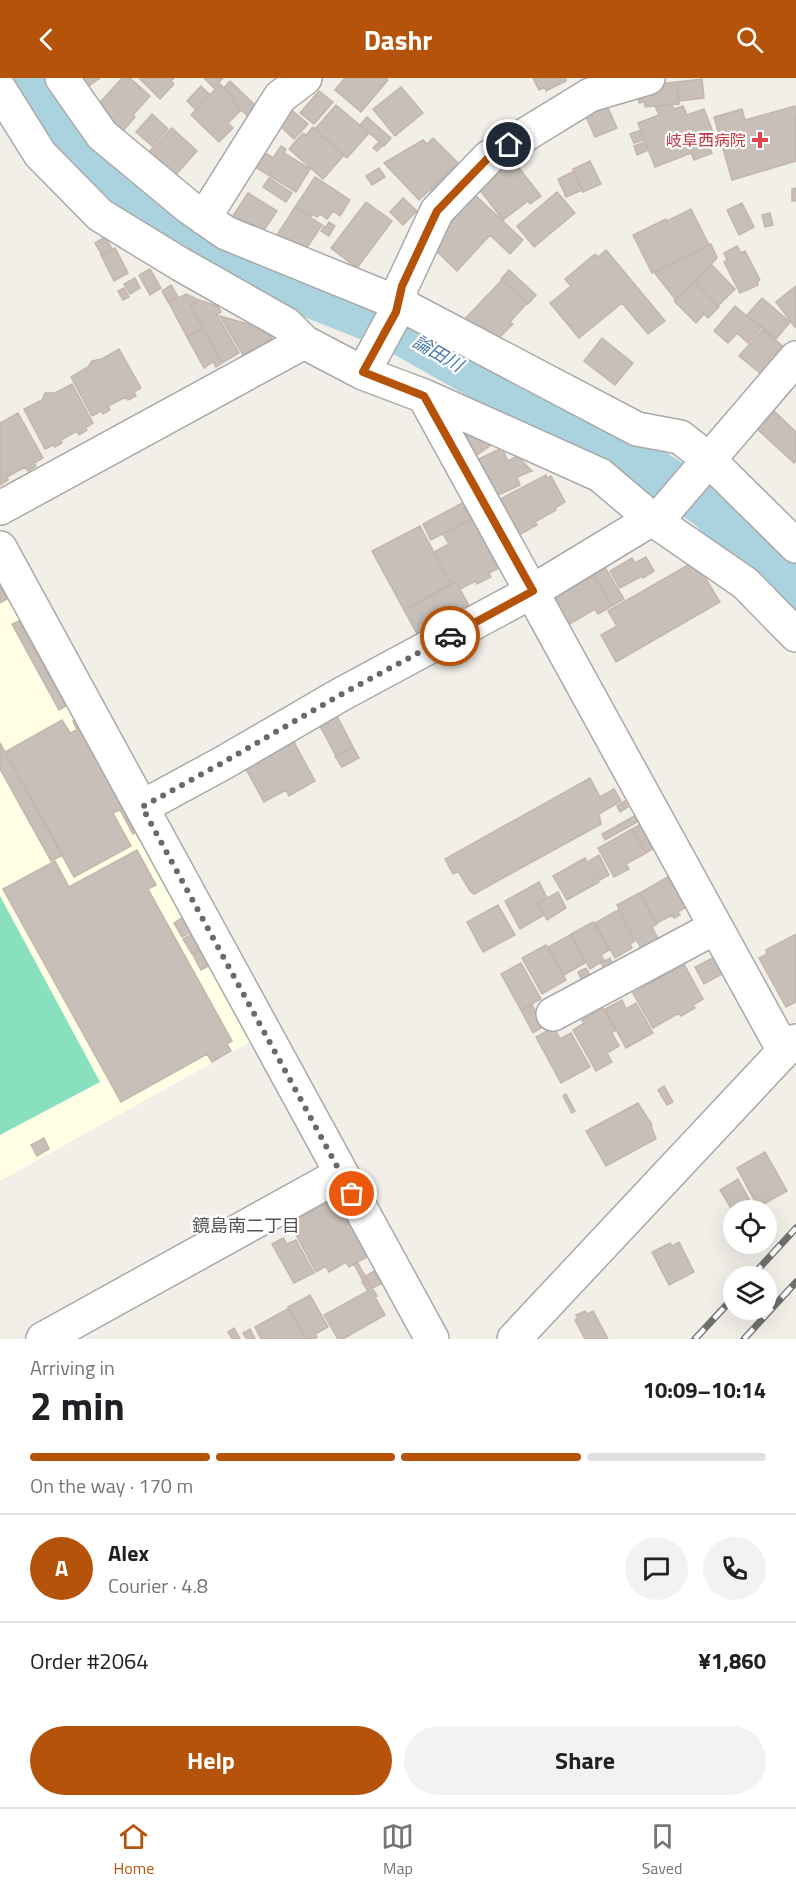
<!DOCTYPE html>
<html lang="en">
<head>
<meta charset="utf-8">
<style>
  :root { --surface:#fff; --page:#f2f2f2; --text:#202124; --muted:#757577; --line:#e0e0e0; --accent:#b45309 }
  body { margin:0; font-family:"Titillium Web","Noto Sans JP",sans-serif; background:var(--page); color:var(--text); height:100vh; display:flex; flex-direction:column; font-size:22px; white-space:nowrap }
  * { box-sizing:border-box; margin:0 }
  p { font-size:20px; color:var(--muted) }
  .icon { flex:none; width:33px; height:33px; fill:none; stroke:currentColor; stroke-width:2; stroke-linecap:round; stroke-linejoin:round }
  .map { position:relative; height:1261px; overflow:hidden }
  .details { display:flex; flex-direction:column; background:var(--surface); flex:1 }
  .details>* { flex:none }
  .tools { position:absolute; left:723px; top:1122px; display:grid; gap:12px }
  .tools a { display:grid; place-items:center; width:54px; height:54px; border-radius:50%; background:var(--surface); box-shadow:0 6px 24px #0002; font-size:30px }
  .pin { position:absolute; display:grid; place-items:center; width:51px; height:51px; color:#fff; margin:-26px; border:3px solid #fff; border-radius:50%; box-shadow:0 2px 6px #0007 }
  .courier { position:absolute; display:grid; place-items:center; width:60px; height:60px; margin:-30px; border:4px solid #b45309; border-radius:50%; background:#fff; color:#222; box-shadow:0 2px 8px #0007 }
  .overview em { font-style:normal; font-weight:700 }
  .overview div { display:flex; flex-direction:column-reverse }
  .overview { display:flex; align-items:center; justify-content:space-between; height:102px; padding:0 30px }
  h1 { font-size:39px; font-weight:700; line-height:45px }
  .bar { display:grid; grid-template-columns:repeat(4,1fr); gap:9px 6px; align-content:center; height:72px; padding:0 30px }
  .bar i { height:8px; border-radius:4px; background:var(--line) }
  .bar .active { background:var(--accent) }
  .bar p { grid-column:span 4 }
  .line { display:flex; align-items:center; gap:15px; padding:0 30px; border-top:2px solid var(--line) }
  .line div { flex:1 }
  .round { display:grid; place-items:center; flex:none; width:63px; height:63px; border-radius:32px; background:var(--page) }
  .button { display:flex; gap:12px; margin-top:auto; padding:12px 30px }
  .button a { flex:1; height:69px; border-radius:36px; background:var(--accent); color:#fff; font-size:24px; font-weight:700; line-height:69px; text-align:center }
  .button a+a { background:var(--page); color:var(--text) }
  header { display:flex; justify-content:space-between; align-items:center; height:78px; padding:0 30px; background:var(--accent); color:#fff; font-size:27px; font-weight:700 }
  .dock { display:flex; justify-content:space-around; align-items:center; height:84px; border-top:2px solid var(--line); background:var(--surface); font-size:16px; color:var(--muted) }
  .dock a { display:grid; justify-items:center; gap:3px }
  .dock .active { color:var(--accent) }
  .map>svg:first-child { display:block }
</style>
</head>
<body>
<header><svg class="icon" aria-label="back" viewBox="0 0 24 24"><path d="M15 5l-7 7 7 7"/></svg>Dashr<svg class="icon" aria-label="search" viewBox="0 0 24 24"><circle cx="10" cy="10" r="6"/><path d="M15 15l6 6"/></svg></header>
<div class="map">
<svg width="796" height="1261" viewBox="0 0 796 1261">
  <rect width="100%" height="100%" fill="#f2efe9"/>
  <path fill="#ffffe5" d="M0,496L255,961L0,1103Z"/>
  <path fill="#88e0be" d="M0,818L100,1004L0,1057Z"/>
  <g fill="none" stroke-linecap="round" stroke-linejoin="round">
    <path stroke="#aad3df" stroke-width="45" d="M24,0L36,18L84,78L141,128L218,181L391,249L584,358L640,384L709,429L796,516"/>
  </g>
  <path fill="#c7bfb8" stroke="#c4b6ab" stroke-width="1.5" d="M79,0H100L86,10Z
    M122,0H130L150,18L133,37L135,39L123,53L96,29Z
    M139,0H174L171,3L174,6L160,21Z
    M204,0H223L214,10Z
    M345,0H386L388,2L361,34L335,12Z
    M533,0H566V3L546,13L545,9L539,12Z
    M702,1L704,20L679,23L677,4Z
    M230,3L259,31L250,40L232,24L235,21L224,10Z
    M677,4L679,26L645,29V24L639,25L638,13L645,7Z
    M220,6L235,21L232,24L241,32L228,45L233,50L219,64L191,37Z
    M201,8L210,17L196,32L187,23Z
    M401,9L423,35L395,58L373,31Z
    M319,13L333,24L314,46L300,35Z
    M606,25L617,50L595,59L584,34Z
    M336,27L369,55L347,80L315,51Z
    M672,27L674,31L683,28L687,37L704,31L716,62L708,66L712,75L694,82L691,75L655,89L638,45L659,37L655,28Z
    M795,28L796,83L732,102L714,39L742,31L745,42Z
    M293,33L308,46L294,61L280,48Z
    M152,36L168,51L152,68L136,54Z
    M367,39L391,60L384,68L360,47Z
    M313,49L344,77L323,101L289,71L303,55L306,57Z
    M172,50L197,73L173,100L147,76Z
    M641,52L644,62L634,65L630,56Z
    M433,60L462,89L457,94L453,90L419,122L384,85L423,62L427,66Z
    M379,64L383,67L377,73L373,70Z
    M645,64L648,72L637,77L634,68Z
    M281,68L286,71L284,75L310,91L296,114L252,87L262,73L273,80Z
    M590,83L601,106L583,114L573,91Z
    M504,86L508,92L516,86L541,118L530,126L528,123L503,142L479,111L492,101L489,98Z
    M379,90L385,99L372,107L366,98Z
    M574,93L582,112L566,119L558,101Z
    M315,99L350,122L340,138L333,133L327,141L320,136L317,139L312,136L310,139L295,129Z
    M443,99L449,105L436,118L430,111Z
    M269,100L292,115L286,124L263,109Z
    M796,110V123H792V111Z
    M557,114L575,135L534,169L517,148Z
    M248,115L277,133L260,158L229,144Z
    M474,116L523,162L510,176L490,157L457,193L428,165Z
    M403,120L417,133L403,147L390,134Z
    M366,124L392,143L357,190L331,170Z
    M742,125L754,149L739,157L727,132Z
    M295,129L322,147L304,174L273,163Z
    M691,131L709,167L652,195L633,157L666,141L667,143Z
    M770,135L773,147L765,149L762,137Z
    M329,144L335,148L332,152L326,149Z
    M324,148L332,153L329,158L321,153Z
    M105,159L112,171L102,177L95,165Z
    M711,166L717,180L676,222L654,194Z
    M737,168L741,175L745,173L760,202L757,204L758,207L740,215L724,184L727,182L724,175Z
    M115,170L128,195L114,203L101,177Z
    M606,172L665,243L648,256L622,225L579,260L550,225L571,208L565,201L595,176L598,179Z
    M711,186L735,211L718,228L694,203Z
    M150,191L161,210L150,217L139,197Z
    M509,192L536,217L528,226L501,201Z
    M135,200L140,210L130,216L124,206Z
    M502,202L527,225L510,244L513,246L498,261L459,247Z
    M694,203L719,229L708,240L704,236L696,245L674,223Z
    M171,207L178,219L168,224L162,213Z
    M796,208V248L795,249L776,224Z
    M124,210L129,219L123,222L118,213Z
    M186,216L199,222L190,227L203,250L187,259L169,225Z
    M762,220L790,244L776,261L747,237Z
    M199,222L218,228L221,234L217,237L239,275L222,285L190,227Z
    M735,228L761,250L748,265L737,255L728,265L714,253Z
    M220,238L266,251L272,261L243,277Z
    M203,250L222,285L216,289L213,284L204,290L187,259Z
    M763,251L786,271L771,287L769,286L761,296L739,278Z
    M602,260L633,285L615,307L584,283Z
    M119,271L141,310L134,314L136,318L128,322L126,319L108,328L110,332L103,336L101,333L92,338L71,299L88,289L92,283L102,281Z
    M72,306L93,345L85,350L87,352L79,357L77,353L61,362L62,365L55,369L53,367L45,371L24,331L42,322L45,315H55Z
    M771,330L796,354V383L794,385L754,348Z
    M18,335L43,380L34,385L36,388L28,393L25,389L7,399L8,402L0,407V345Z
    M470,355L491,367L474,379L461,362Z
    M502,370L508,383L517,378L532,393L517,399L520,407L490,421L472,384Z
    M546,397L547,400L551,398L565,424L555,430L556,432L535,444L537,447L517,458L498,422Z
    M464,424L473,440L431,462L423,446Z
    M473,440L501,489L489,495L491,499L477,506L476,503L460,511L456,504L451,506L434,474L449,466L443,456Z
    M420,448L451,506L404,532L372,473Z
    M646,479L654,493L643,500L642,498L620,510L610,493L632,480L635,485Z
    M695,483L720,524L616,584L601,557L617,548L608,533Z
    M603,486L624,521L612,528L591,493Z
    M594,497L612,528L598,536L595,531L568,547L557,528L560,526L555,519Z
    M456,504L472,533L420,561L404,532Z
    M0,508L7,521L0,525Z
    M19,543L66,628L59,632L12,546Z
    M337,638L353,669L336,678L320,648Z
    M77,641L139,752L133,756L120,732L113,735L131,768L74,799L5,674L62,642L70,655L77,652L73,643Z
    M294,664L315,703L289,718L286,712L264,724L246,691Z
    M0,665L63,777L51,783L0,691Z
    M353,669L359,680L342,689L335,678Z
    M590,700L600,719L614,711L621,723L599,736L601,746L474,816L470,813L458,793L453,796L445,781Z
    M625,723L628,729L620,734L617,728Z
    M636,737L639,743L605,762L602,756Z
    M641,746L654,770L646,775L632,751Z
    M632,751L646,775L626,786L629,791L614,799L598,770Z
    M137,772L156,807L148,811L232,963L227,966L231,973L212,984L207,976L121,1024L3,811L55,783L69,809Z
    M599,777L609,797L600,802L589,783Z
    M585,780L599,804L567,822L553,798Z
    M671,797L688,828L678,834L680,837L674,840L672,837L657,845L640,815Z
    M539,804L547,820L538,825L544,837L520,851L505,823Z
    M558,814L566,830L547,842L538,825Z
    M639,815L657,846L652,849L659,862L642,872L617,827Z
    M498,827L515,857L483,874L467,844Z
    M618,832L635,863L630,866L632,870L615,880L595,845Z
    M183,839L191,854L182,859L174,845Z
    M593,844L609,872L601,877L604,882L590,891L571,856Z
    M192,856L201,871L192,876L183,861Z
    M796,856V924L786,929L759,880L767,876L766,872Z
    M570,857L585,885L564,897L548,869Z
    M546,867L566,902L542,916L522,880Z
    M201,872L210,887L201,892L193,877Z
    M716,878L724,895L704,906L695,889Z
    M610,880L614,888L606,893L601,885Z
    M521,885L541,921L521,932L501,896Z
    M684,886L703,921L693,927L695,930L681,938L679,935L653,950L633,915Z
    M586,890L591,900L583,904L578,894Z
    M622,922L626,931L636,925L653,955L626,970L605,931Z
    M532,927L544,948L533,955L521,932Z
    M603,930L616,952L612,955L619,968L607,975L612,984L596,993L573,952L584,945L582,942Z
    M554,949L560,961L571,955L590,989L561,1005L536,959Z
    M664,1008L673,1024L667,1027L658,1012Z
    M566,1016L575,1033L572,1035L563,1018Z
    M638,1025L652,1047L651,1048L656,1061L606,1088L586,1053Z
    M44,1060L49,1071L37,1078L31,1067Z
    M765,1074L787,1113L758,1129L737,1090Z
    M738,1101L755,1132H734V1135L720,1112Z
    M338,1119L370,1177L349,1189L346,1184L329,1194L326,1188L316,1194L290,1145Z
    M283,1160L287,1166L296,1162L314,1195L294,1205L272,1166Z
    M679,1164L694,1194L669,1207L652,1174L670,1165L672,1168Z
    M357,1184L367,1201L363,1203L354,1186Z
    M374,1193L381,1206L372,1210L366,1198Z
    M367,1201L377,1218L375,1219L385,1237L343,1261H338L324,1237L368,1213L362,1204Z
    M310,1217L328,1249L315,1256L317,1259L314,1261H306L288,1229Z
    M289,1230L305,1260L303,1261H261L255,1249Z
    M585,1233L587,1236L593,1233L608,1261H585L575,1242L578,1240L576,1237Z
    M234,1250L240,1261H232L228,1254Z
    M250,1251L255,1261H247L243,1255Z"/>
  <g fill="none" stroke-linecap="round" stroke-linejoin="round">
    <g stroke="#a9a9a9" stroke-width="36">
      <path id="minor" d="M62,0L102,57L190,130L226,155L398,225L637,351L680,359L708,381L796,468
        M0,12L40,76L100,137L180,186L286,246L304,264
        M204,140L280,19L305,0
        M363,295L424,318L784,973
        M424,318L600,397L652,441L745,505L796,557
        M0,430L304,264L363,295L396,234L402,208L437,133L489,79L590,17L648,0
        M0,470L432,1261
        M142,729L223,685L340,617L533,513L665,433L796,280
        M553,936L716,849
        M43,1261L341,1096
        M514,1261L784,973L796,963"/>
    </g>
    <use href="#minor" stroke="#fff" stroke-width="33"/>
    <g stroke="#707070" stroke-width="7">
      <path id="rail" d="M752,1198L796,1150
        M695,1261L734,1219
        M744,1261L796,1204"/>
    </g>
    <use href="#rail" stroke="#fff" stroke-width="4.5" stroke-dasharray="14" stroke-linecap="butt"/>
  </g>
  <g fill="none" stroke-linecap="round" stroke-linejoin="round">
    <path stroke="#6b6a68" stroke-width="6" stroke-dasharray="0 10.8" d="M352,1116L142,729L222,685L340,617L450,558"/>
    <path stroke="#b45309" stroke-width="8" d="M450,558L533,513L424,318L363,294L396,234L402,208L437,133L489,79L509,67"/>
  </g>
  <path fill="#e0444e" stroke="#fff" stroke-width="2" d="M757 53h6v6h6v6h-6v6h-6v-6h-6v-6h6z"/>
  <g text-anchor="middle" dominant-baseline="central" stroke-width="4.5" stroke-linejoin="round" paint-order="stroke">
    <g font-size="16" fill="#be3a42" stroke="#fff" text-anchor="end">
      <text x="746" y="62">岐阜西病院</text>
    </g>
    <g font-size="18" font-style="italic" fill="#4a7aab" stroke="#fff">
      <text transform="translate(438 275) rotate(30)">論田川</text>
    </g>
    <g font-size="18" fill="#555" stroke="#fff">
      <text x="246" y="1147">鏡島南二丁目</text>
    </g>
  </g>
</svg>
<div class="tools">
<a><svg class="icon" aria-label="locate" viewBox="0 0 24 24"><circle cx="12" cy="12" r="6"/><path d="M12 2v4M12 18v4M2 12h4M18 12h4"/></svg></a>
<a><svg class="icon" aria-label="layers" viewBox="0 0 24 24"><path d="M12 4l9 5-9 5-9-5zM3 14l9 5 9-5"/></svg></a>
</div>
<div class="pin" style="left:352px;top:1116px;background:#ea580c"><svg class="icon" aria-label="bag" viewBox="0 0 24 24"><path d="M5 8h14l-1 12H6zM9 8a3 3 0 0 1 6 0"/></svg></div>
<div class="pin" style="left:509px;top:67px;background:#1f2937"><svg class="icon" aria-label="home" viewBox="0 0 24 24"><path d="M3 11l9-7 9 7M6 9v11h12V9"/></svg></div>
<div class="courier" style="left:450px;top:558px"><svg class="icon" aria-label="car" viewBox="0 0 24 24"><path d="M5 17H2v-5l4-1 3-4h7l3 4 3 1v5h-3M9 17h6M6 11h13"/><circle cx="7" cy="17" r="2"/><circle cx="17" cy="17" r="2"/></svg></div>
</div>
<section class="details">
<div class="overview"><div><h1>2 min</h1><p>Arriving in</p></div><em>10:09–10:14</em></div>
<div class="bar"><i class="active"></i><i class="active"></i><i class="active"></i><i></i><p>On the way · 170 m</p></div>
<div class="line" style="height:108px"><b class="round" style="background:var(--accent);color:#fff">A</b><div><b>Alex</b><p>Courier · 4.8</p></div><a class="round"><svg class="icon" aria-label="chat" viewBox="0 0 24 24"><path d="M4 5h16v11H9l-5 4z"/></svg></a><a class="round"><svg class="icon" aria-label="phone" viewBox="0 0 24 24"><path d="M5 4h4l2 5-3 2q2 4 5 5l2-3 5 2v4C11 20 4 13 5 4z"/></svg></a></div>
<div class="line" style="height:78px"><div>Order #2064</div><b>¥1,860</b></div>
<div class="button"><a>Help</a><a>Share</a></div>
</section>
<nav class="dock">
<a class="active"><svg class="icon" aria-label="home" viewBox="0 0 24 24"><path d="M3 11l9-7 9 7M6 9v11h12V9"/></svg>Home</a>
<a><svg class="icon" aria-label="map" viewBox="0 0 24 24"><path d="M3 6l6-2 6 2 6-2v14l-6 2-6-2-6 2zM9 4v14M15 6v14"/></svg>Map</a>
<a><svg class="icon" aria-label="saved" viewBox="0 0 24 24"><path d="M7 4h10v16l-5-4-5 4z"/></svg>Saved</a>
</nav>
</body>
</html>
